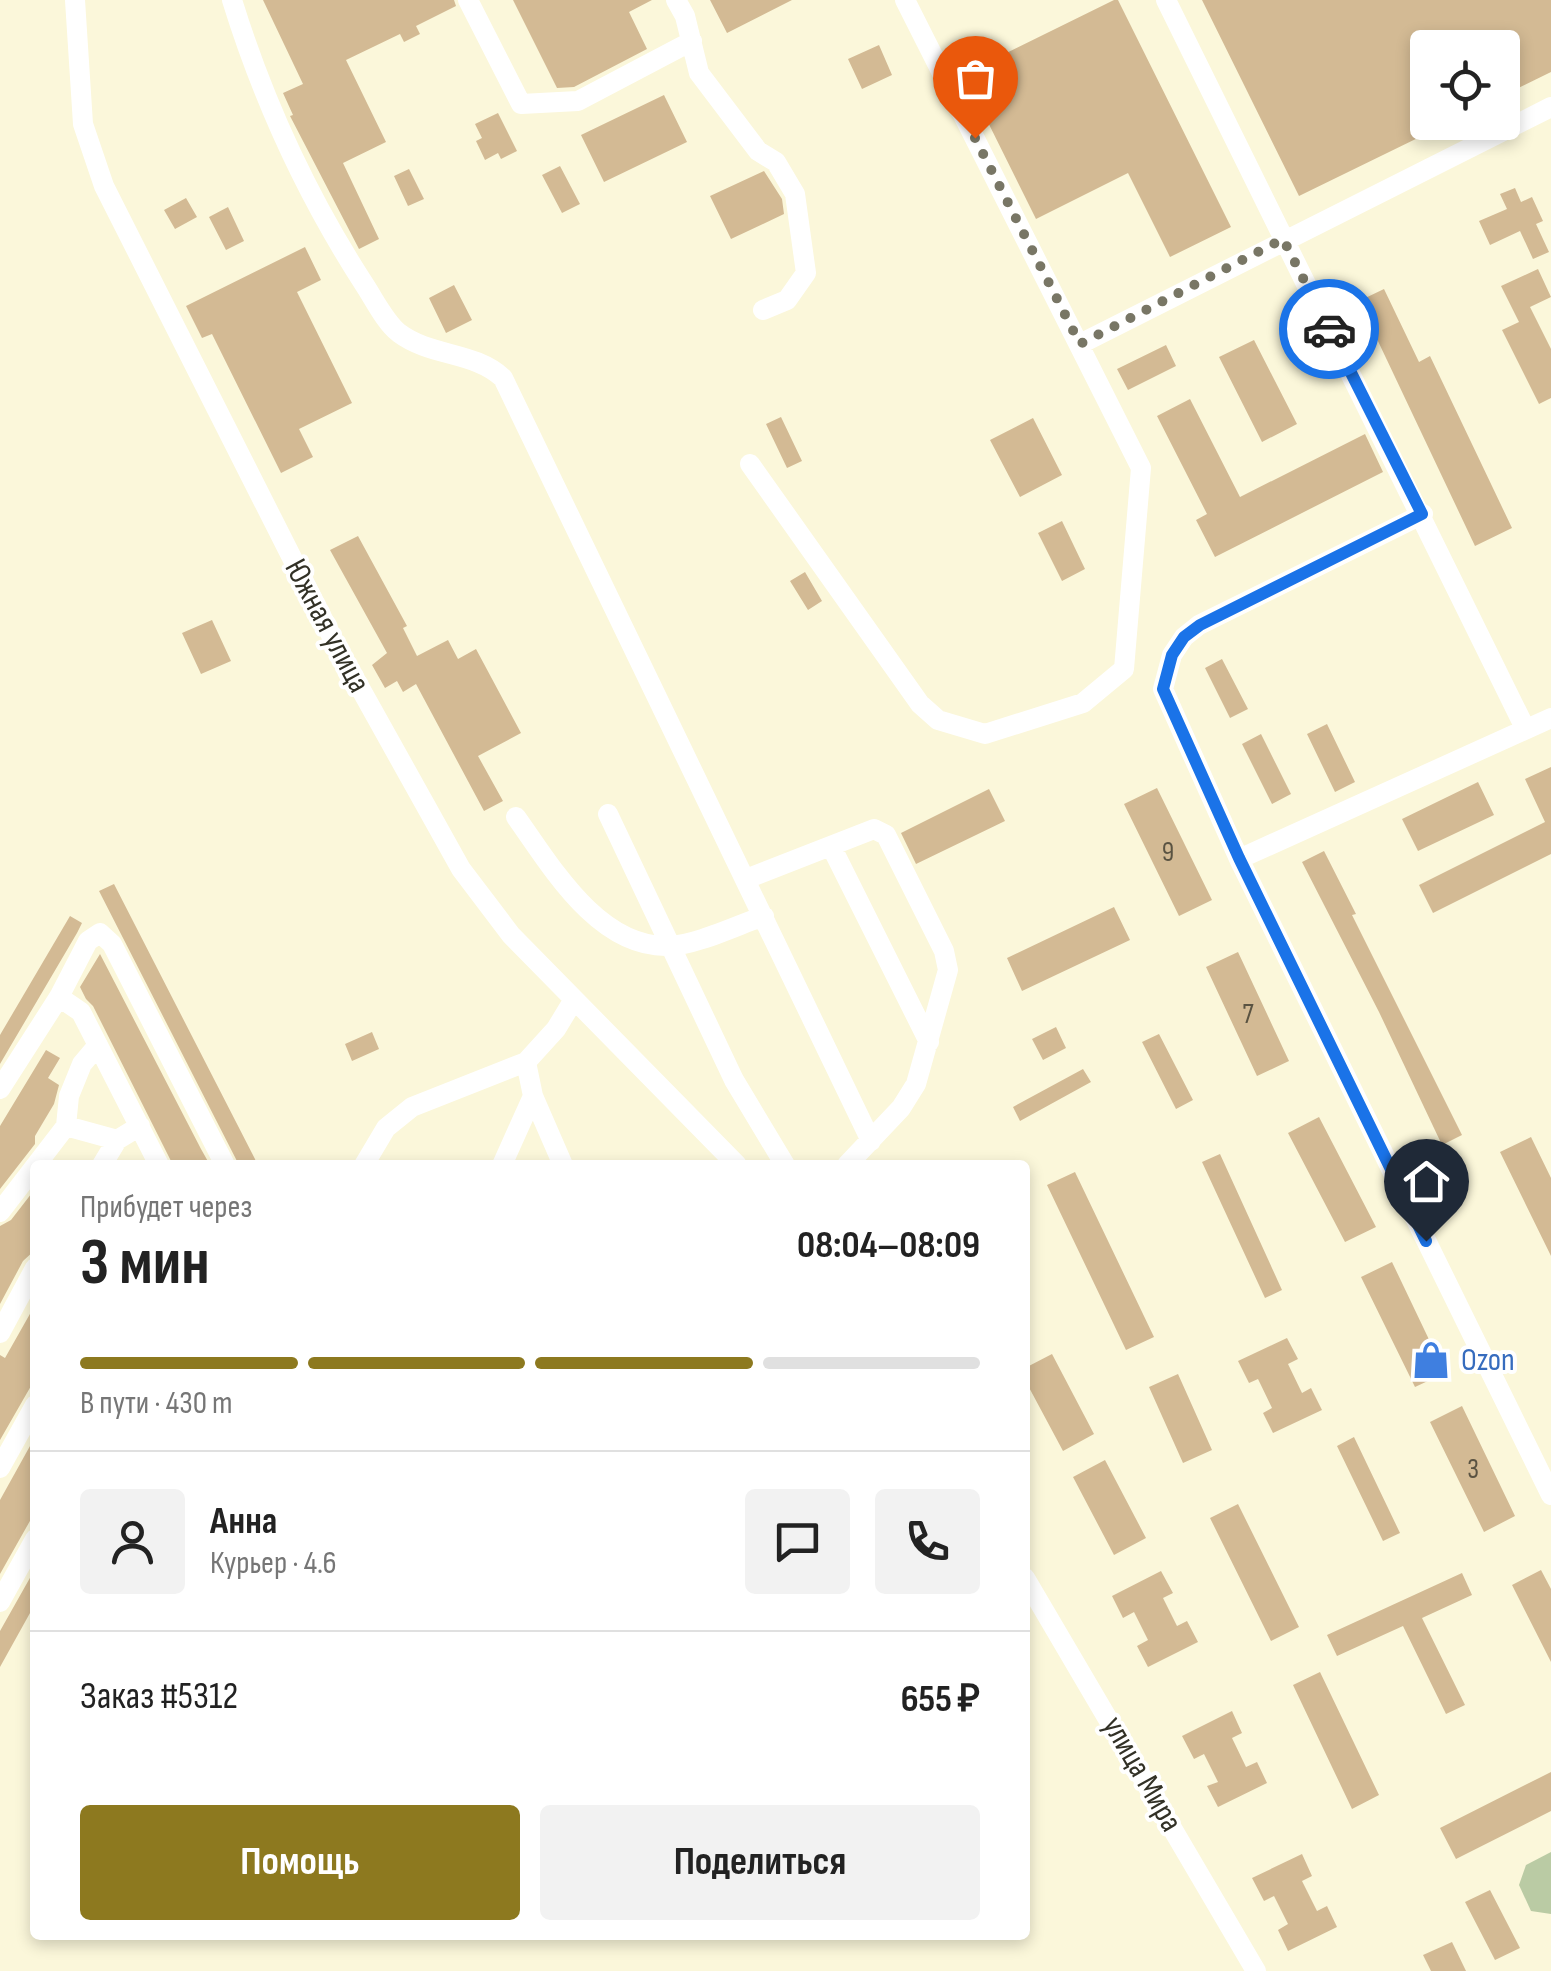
<!DOCTYPE html>
<html lang="ru">
<head>
<meta charset="utf-8">
<style>
  :root { --surface:#fff; --page:#f2f2f2; --text:#222; --muted:#767676; --line:#e0e0e0; --accent:#8d791f }
  body { margin:0; font-family:"Sofia Sans Condensed",sans-serif; background:var(--page); color:var(--text); height:100vh; display:flex; flex-direction:column; font-size:38px; white-space:nowrap }
  * { box-sizing:border-box; margin:0 }
  p { font-size:32px; color:var(--muted) }
  .icon { flex:none; width:55px; height:55px; fill:none; stroke:currentColor; stroke-width:2; stroke-linecap:round; stroke-linejoin:round }
  .map { position:relative; flex:1; overflow:hidden }
  .details { position:absolute; left:30px; top:1160px; width:1000px; height:780px; display:flex; flex-direction:column; background:var(--surface); border-radius:10px; box-shadow:0 5px 15px #0003 }
  .details>* { flex:none }
  .controls { position:absolute; left:1410px; top:30px; display:grid; gap:20px }
  .controls a { display:grid; place-items:center; width:110px; height:110px; border-radius:10px; background:var(--surface); box-shadow:0 5px 15px #0003; font-size:50px }
  .pin { position:absolute; display:grid; place-items:center; width:85px; height:85px; color:#fff; margin:-102px -42px; border-radius:50% 50% 50% 0; rotate:-45deg; box-shadow:0 0 10px #0007 }
  .pin .icon { rotate:45deg }
  .courier { position:absolute; display:grid; place-items:center; width:100px; height:100px; margin:-50px; border:8px solid #1a73e8; border-radius:50%; background:#fff; color:#222; box-shadow:0 2px 12px #0007 }
  .headline em { font-style:normal; font-weight:700 }
  .headline div { display:flex; flex-direction:column-reverse }
  .headline { display:flex; align-items:center; justify-content:space-between; height:170px; padding:0 50px }
  h1 { font-size:65px; font-weight:700; line-height:75px }
  .bar { display:grid; grid-template-columns:repeat(4,1fr); gap:15px 10px; align-content:center; height:120px; padding:0 50px }
  .bar i { height:12px; border-radius:8px; background:var(--line) }
  .bar .on { background:var(--accent) }
  .bar p { grid-column:span 4 }
  .line { display:flex; align-items:center; gap:25px; padding:0 50px; border-top:2px solid var(--line) }
  .line div { flex:1 }
  .round { display:grid; place-items:center; flex:none; width:105px; height:105px; border-radius:10px; background:var(--page) }
  .primary-button { display:flex; gap:20px; margin-top:auto; padding:20px 50px }
  .primary-button a { flex:1; height:115px; border-radius:10px; background:var(--accent); color:#fff; font-size:40px; font-weight:700; line-height:115px; text-align:center }
  .primary-button a+a { background:var(--page); color:var(--text) }
  .map>svg:first-child { display:block }
</style>
</head>
<body>
<div class="map">
<svg width="1551" height="1971" viewBox="0 0 1551 1971">
  <rect width="100%" height="100%" fill="#fbf7da"/>
  <path fill="#bacba4" d="M1551,1852V1914L1531,1911L1519,1885L1526,1865Z"/>
  <path fill="#d3ba94" d="M263,0H454L456,6L416,26L420,34L404,42L400,34L346,60L386,142L343,163L379,239L359,249L290,116L293,115L283,93L303,84Z
    M513,0H652L629,12L647,49L574,87L557,88Z
    M710,0H792L727,33Z
    M1114,0H1118L1231,227L1170,257L1128,173L1036,219L964,74Z
    M1202,0H1551V72L1502,96V48H1428V133L1299,196Z
    M879,45L892,75L862,89L848,59Z
    M664,95L687,142L604,182L581,135Z
    M498,113L517,151L501,159L498,153L485,160L476,141L482,138L475,124Z
    M560,166L580,204L562,213L542,175Z
    M409,169L424,199L408,206L394,176Z
    M764,171L782,199L784,214L731,239L710,196Z
    M1515,188L1521,202L1532,197L1543,221L1536,224L1549,252L1533,259L1520,231L1490,245L1479,221L1507,209L1500,194Z
    M186,198L197,217L175,229L164,210Z
    M228,207L244,241L226,250L209,217Z
    M305,247L321,280L297,292L352,403L299,429L313,457L281,473L212,334L202,338L186,306Z
    M1538,269L1551,297L1530,307L1551,349V398L1539,404L1502,330L1519,322L1501,286Z
    M454,285L472,320L446,333L429,298Z
    M1384,289L1419,362L1430,356L1512,528L1475,546L1359,301Z
    M1254,340L1297,424L1262,442L1219,357Z
    M1166,345L1176,366L1128,390L1117,369Z
    M1190,399L1240,497L1365,434L1383,472L1215,557L1196,520L1207,514L1157,416Z
    M781,417L802,461L787,468L766,424Z
    M1033,418L1062,475L1020,497L990,440Z
    M1062,521L1085,569L1062,581L1038,533Z
    M358,536L407,626L403,628L417,656L448,640L458,659L476,649L521,733L478,756L503,801L484,811L416,684L403,692L397,681L385,688L372,665L387,653L330,550Z
    M805,572L822,601L808,610L790,581Z
    M212,620L231,661L201,674L182,633Z
    M1222,659L1248,709L1230,718L1205,668Z
    M1327,724L1355,782L1335,792L1307,734Z
    M1261,734L1291,794L1272,804L1242,744Z
    M1551,767V854L1433,913L1419,885L1545,822L1525,779Z
    M1478,782L1494,815L1418,851L1402,819Z
    M1157,788L1212,900L1179,916L1124,804Z
    M989,789L1005,821L916,864L901,833Z
    M1324,851L1356,914L1352,915L1462,1135L1442,1145L1379,1012L1302,862Z
    M114,884L258,1165H239L99,891Z
    M1114,907L1130,940L1022,991L1007,958Z
    M70,916L82,923L77,933L0,1064V1035Z
    M1238,952L1289,1061L1257,1076L1206,967Z
    M100,954L201,1149L210,1165H173L93,1006L86,999L80,987Z
    M1056,1027L1066,1048L1043,1060L1032,1039Z
    M372,1032L379,1049L352,1061L345,1044Z
    M1159,1034L1193,1100L1176,1109L1142,1042Z
    M46,1050L60,1058L48,1078L59,1085L54,1104L35,1136V1144L0,1189V1126Z
    M1083,1069L1091,1082L1020,1121L1013,1107Z
    M1319,1117L1376,1227L1345,1242L1288,1133Z
    M1531,1137L1551,1178V1256L1500,1152Z
    M1220,1154L1282,1290L1265,1298L1202,1162Z
    M1075,1172L1154,1337L1126,1350L1047,1185Z
    M35,1189V1250L23,1261L0,1304V1226L11,1220Z
    M1392,1262L1445,1373L1415,1387L1361,1277Z
    M35,1305V1379L0,1440V1355L5,1358Z
    M1287,1338L1298,1359L1288,1364L1302,1393L1311,1388L1322,1410L1273,1433L1263,1413L1272,1408L1258,1379L1249,1383L1238,1361Z
    M1052,1354L1094,1434L1063,1451L1025,1380V1368Z
    M1178,1374L1212,1450L1183,1463L1149,1387Z
    M1462,1406L1515,1516L1484,1532L1430,1422Z
    M35,1437V1512L0,1574V1500Z
    M1354,1437L1400,1533L1383,1541L1337,1446Z
    M1105,1460L1146,1538L1114,1555L1073,1477Z
    M1238,1504L1299,1627L1271,1641L1210,1518Z
    M35,1569V1604L0,1667V1631Z
    M1541,1570L1551,1589V1662L1512,1585Z
    M1161,1571L1173,1593L1163,1598L1177,1626L1187,1621L1198,1642L1148,1667L1137,1646L1148,1640L1134,1612L1123,1618L1112,1596Z
    M1462,1573L1472,1595L1422,1618L1465,1705L1446,1714L1403,1626L1337,1656L1327,1635Z
    M1320,1672L1379,1795L1352,1809L1293,1685Z
    M1232,1711L1242,1733L1232,1738L1246,1767L1257,1762L1267,1783L1218,1807L1207,1786L1218,1782L1204,1754L1194,1759L1182,1736Z
    M1551,1772V1811L1456,1859L1440,1828Z
    M1302,1854L1312,1876L1302,1881L1317,1911L1327,1906L1337,1927L1288,1951L1278,1930L1288,1924L1274,1896L1264,1901L1252,1878Z
    M1490,1890L1520,1948L1495,1960L1465,1902Z
    M1452,1942L1466,1971H1431L1423,1955Z"/>
  <g fill="none" stroke-linecap="round" stroke-linejoin="round">
    <path stroke="#fff" stroke-width="20" d="M75,0L83,124L104,186L335,643L461,869L511,935L737,1165
      M232,0C263,100 307,196 364,284C374,299 385,322 399,333C431,357 474,351 503,378L871,1141
      M468,0L521,104L578,101L692,41
      M676,0L685,16L699,73L758,151L776,162L795,194L806,273L787,300L763,310
      M1166,0L1525,728
      M1080,344L1551,107
      M750,464L920,704L938,720L985,734L1083,703L1124,669L1141,468L905,0
      M1423,514L1199,625L1184,637L1172,655L1163,689L1239,859L1551,1495
      M608,814L734,1080L785,1165
      M516,817C551,866 598,948 668,946C694,946 738,925 764,916
      M832,848L929,1042
      M1239,859L1551,718
      M746,879L874,829L886,835L944,951L948,970L916,1084L901,1108L847,1165
      M59,997L81,1012L159,1165
      M526,1062L533,1096L563,1165
      M0,1089L59,997L88,941L100,933L112,944L225,1165
      M66,1126L117,1140
      M102,1165L117,1140L140,1126
      M364,1165L386,1128L412,1107L526,1062L556,1029L573,1001
      M502,1165L533,1096
      M0,1212L66,1126L69,1096L82,1064L98,1045
      M0,1333L35,1268
      M0,1468L35,1405
      M1025,1578L1256,1971
      M0,1602L35,1539"/>
  </g>
  <g fill="none" stroke-linecap="round" stroke-linejoin="round">
    <path stroke="#787665" stroke-width="10" stroke-dasharray="0 18" d="M975,138L1080,344L1283,239L1329,329"/>
    <path stroke="#1a73e8" stroke-width="12" d="M1329,329L1422,514L1200,625L1184,637L1172,655L1163,689L1239,858L1426,1241"/>
  </g>
  <defs>
    <g id="shop-bare" transform="scale(3)"><path d="M-5-2.5h2.3a2.7 3.5 0 0 1 5.4 0H5L5.5 6h-11ZM-1.5-2.5h3a1.5 2.3 0 0 0-3 0Z" fill="#3f7fe0" stroke="#fff" stroke-width="2.5" paint-order="stroke"/></g>
  </defs>
  <g fill-rule="evenodd">
    <use href="#shop-bare" x="1431" y="1360"/>
  </g>
  <g text-anchor="middle" dominant-baseline="central" stroke-width="8" stroke-linejoin="round" paint-order="stroke">
    <g font-size="28" fill="#5a5342">
      <text x="1168" y="852">9</text>
      <text x="1248" y="1014">7</text>
      <text x="1473" y="1469">3</text>
    </g>
    <g font-size="32" fill="#323126" stroke="#fff">
      <text transform="translate(327 626) rotate(62)">Южная улица</text>
      <text transform="translate(1142 1774) rotate(60)">улица Мира</text>
    </g>
    <g font-size="32" fill="#366cbe" stroke="#fff" text-anchor="start">
      <text x="1461" y="1360">Ozon</text>
    </g>
  </g>
</svg>
<div class="controls">
<a><svg class="icon" aria-label="locate" viewBox="0 0 24 24"><circle cx="12" cy="12" r="6"/><path d="M12 2v4M12 18v4M2 12h4M18 12h4"/></svg></a>
</div>
<div class="pin" style="left:975px;top:138px;background:#ea580c"><svg class="icon" aria-label="bag" viewBox="0 0 24 24"><path d="M5 8h14l-1 12H6zM9 8a3 3 0 0 1 6 0"/></svg></div>
<div class="pin" style="left:1426px;top:1241px;background:#1f2937"><svg class="icon" aria-label="home" viewBox="0 0 24 24"><path d="M3 11l9-7 9 7M6 9v11h12V9"/></svg></div>
<div class="courier" style="left:1329px;top:329px"><svg class="icon" aria-label="car" viewBox="0 0 24 24"><path d="M5 17H2v-5l4-1 3-4h7l3 4 3 1v5h-3M9 17h6M6 11h13"/><circle cx="7" cy="17" r="2"/><circle cx="17" cy="17" r="2"/></svg></div>
<section class="details">
<div class="headline"><div><h1>3 мин</h1><p>Прибудет через</p></div><em>08:04–08:09</em></div>
<div class="bar"><i class="on"></i><i class="on"></i><i class="on"></i><i></i><p>В пути · 430 m</p></div>
<div class="line" style="height:180px"><a class="round"><svg class="icon" aria-label="person" viewBox="0 0 24 24"><circle cx="12" cy="8" r="4"/><path d="M4 21q1-7 8-7t8 7"/></svg></a><div><b>Анна</b><p>Курьер · 4.6</p></div><a class="round"><svg class="icon" aria-label="chat" viewBox="0 0 24 24"><path d="M4 5h16v11H9l-5 4z"/></svg></a><a class="round"><svg class="icon" aria-label="phone" viewBox="0 0 24 24"><path d="M5 4h4l2 5-3 2q2 4 5 5l2-3 5 2v4C11 20 4 13 5 4z"/></svg></a></div>
<div class="line" style="height:130px"><div>Заказ #5312</div><b>655 ₽</b></div>
<div class="primary-button"><a>Помощь</a><a>Поделиться</a></div>
</section>
</div>
</body>
</html>
